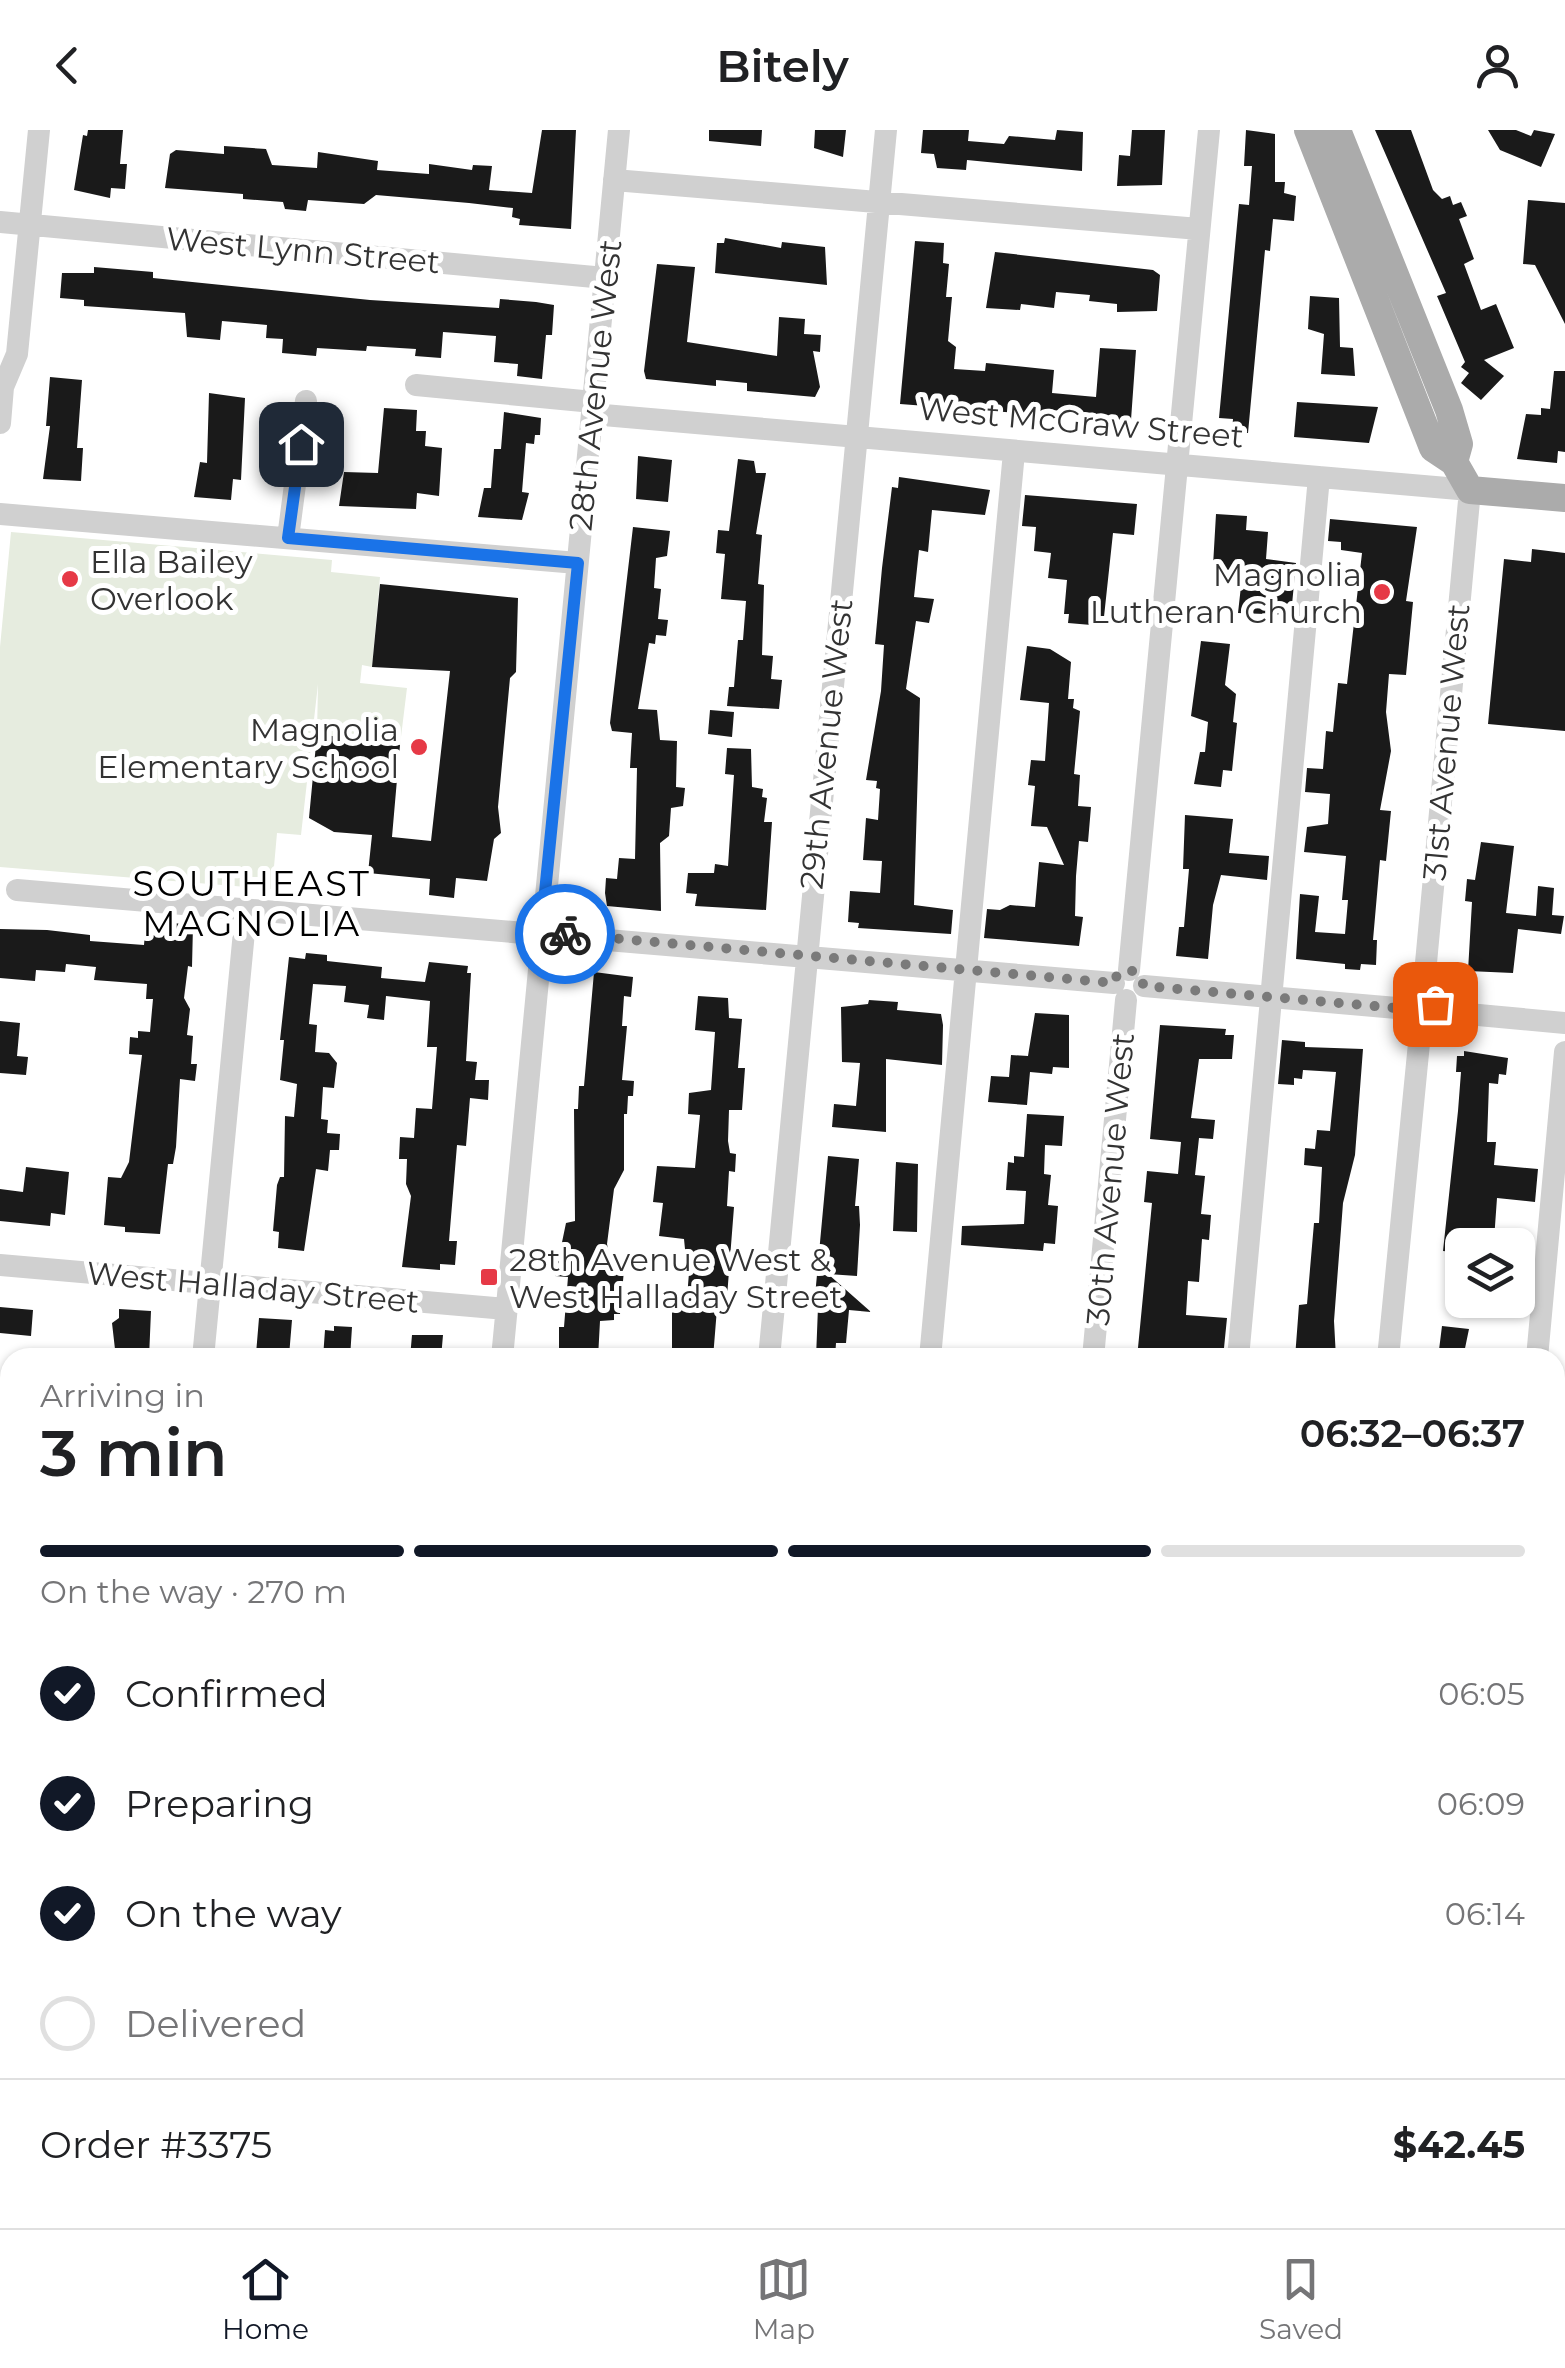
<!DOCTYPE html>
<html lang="en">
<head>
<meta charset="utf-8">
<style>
  :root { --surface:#fff; --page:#f2f2f2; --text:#202124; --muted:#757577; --line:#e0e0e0; --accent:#111827 }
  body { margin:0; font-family:Montserrat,sans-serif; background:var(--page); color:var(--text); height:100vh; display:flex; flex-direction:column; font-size:38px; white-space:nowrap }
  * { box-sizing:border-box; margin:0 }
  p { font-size:32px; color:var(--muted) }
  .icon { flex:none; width:55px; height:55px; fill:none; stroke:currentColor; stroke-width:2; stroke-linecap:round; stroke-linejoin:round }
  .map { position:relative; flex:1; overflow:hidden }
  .panel { position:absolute; left:0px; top:1218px; width:1565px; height:882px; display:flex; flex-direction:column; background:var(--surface); border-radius:30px 30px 0 0; box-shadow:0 2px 8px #0004 }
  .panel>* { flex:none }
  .buttons { position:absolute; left:1445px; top:1098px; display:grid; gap:20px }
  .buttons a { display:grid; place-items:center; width:90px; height:90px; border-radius:15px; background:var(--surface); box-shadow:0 2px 8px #0004; font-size:50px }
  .pin { position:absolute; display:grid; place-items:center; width:85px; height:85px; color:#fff; margin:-42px; border-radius:20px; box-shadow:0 5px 15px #0006 }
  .courier { position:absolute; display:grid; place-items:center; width:100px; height:100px; margin:-50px; border:8px solid #1a73e8; border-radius:50%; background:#fff; color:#222; box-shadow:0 2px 12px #0007 }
  .summary em { font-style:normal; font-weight:600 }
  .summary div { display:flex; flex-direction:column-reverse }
  .summary { display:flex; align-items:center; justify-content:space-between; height:170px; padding:0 40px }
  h1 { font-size:65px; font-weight:600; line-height:75px }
  .bar { display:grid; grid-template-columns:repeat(4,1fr); gap:15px 10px; align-content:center; height:120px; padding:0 40px }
  .bar i { height:12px; border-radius:8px; background:var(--line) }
  .bar .on { background:var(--accent) }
  .bar p { grid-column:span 4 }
  .line { display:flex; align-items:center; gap:25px; padding:0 40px; border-top:2px solid var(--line) }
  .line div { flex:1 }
  ol { padding:0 40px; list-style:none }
  li { display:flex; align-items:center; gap:30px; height:110px }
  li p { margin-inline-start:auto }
  li .icon { padding:10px; border-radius:50%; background:var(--accent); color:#fff; stroke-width:4 }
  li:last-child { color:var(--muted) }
  li i { width:55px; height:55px; border:5px solid var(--line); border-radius:50% }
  header { display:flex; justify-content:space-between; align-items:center; height:130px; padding:0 40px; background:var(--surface); font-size:45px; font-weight:600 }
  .tab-bar { display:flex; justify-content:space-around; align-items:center; height:140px; border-top:2px solid var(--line); background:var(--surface); font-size:28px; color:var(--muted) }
  .tab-bar a { display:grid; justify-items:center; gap:5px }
  .tab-bar .on { color:var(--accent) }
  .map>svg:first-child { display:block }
</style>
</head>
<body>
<header><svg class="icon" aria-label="back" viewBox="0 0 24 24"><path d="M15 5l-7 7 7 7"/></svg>Bitely<svg class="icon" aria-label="person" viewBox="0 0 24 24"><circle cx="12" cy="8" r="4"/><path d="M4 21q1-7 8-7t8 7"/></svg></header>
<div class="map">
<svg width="1565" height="2098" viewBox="0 0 1565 2098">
  <rect width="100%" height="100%" fill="#fff"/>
  <path fill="#e6ecdf" d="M11,402L332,430L331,442L380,447L372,537L362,535L360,553L407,558L400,615L317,604L318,554L301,705L277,703L272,759L0,737V517Z"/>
  <path fill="#1a1a1a" d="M88,0H123L120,34H127L125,59L111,58L110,68L74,60L83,5L87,6Z
    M542,0H576L571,99L519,95L520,89L512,87L513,78L469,73L376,65L364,74L308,70L306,81L285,79L283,72L243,69V64L165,58L170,24L176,20L224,24V16L266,19L272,35L317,38L318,22L378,31L377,40L429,44V34L472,40L473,35L492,36L489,60L532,63Z
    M709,0H762L761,16L709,11Z
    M815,0H846L843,27L814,18Z
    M923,0H969L968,11L1004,14L1009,6L1055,10L1057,0L1083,2L1082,41L967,30L966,40L937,38L934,24L921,23Z
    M1132,0H1165L1162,55L1117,56L1119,25L1130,26Z
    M1246,0L1275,4V52H1285L1284,63L1296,66L1294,91L1273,89L1270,121L1265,120L1248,303L1232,302L1233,289L1219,288L1239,74L1249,75L1252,36H1244Z
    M1375,0H1411L1433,60L1442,69L1450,66L1453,75L1461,72L1467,86L1459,89L1474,129L1464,134L1481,180L1496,174L1514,218L1484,230L1504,246L1481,270L1461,253L1469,243L1461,237L1465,232L1437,166L1446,163Z
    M1488,0H1516L1531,6L1534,0L1555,4L1541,37L1500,20Z
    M1528,70L1565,73V194L1535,135L1523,134Z
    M725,108L781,118L782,112L825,117L827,155L715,143L717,113H724Z
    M915,111L944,113L943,133L949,134L946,167H952L948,211L956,217L954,239L985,241L986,233L1054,240L1052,263L1096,267L1100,218L1136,220L1131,290L1105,291L1097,289V284L1051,280L1043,285L900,274Z
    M995,122L1153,140L1160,145L1157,181L1117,182V174L1089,171L1090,165L1056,162L1054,178L1021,174L1020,180L986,178Z
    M657,134L695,137L687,212L777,226L779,187L805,189L804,204L821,205L820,222L813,221L820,257L815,267L747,261V253L716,250V256L646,249L644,241Z
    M94,137L153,142V148L370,170L499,178L500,169L536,172L554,175L552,205H546L542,249L517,246L518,234L494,232L496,206L443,202L441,228L415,226L416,219L367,216L366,221L317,218L316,226L282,223L283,209L266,208L267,195L222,191L220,210L187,207L185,183L84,176V170L60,168L62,143H94Z
    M1310,166L1339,168L1340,217L1353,218L1355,246L1321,244L1324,204L1308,199Z
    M1554,241H1565V322L1558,321L1557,333L1517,329L1526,284L1541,285V278L1550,279Z
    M50,247L82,250L77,318H83L81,351L43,349L50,296H46Z
    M209,263L245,268L241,350L233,349L231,370L194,367L200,332L207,333Z
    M1297,272L1378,277L1369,313L1294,307Z
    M384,278L417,280L416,301H426L425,316L442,318L439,366L417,363L416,379L339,376L344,342L378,343Z
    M504,282L541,288L540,305H535L534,314L526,313L522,362L529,363L522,390L478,387L484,358H491L494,319H501Z
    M638,326L672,330L668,372L636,369Z
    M738,329L754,331L756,343H766L756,404L762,405L758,454L764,455L762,525L773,526L771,549L782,550L779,579L727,576L729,557H734L738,510H743L746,471L721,469L725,424L716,423L718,400L729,401Z
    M899,347L990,360L985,385L932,380L928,422L919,420L914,467L934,469L929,493L916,491L906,559L920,568L914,775L953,780L951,804L858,798L859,793L848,792L850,761L880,763L882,731L863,730L866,688L878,690L880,659L876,658L877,651L866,650L881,561L884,515L875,514L882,438L892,357L898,358Z
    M1025,365L1137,374L1134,405L1113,403L1103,496L1068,493L1069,484H1064L1067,450L1048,448L1051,423L1034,421L1036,397L1022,396Z
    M1216,384L1247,386L1246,400L1268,402L1266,429L1296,433L1291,485L1238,483L1241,456L1212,453Z
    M1330,389L1417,397L1406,471L1413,472L1406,545L1389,544L1386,582L1391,621L1380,680L1391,681L1386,731L1380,730L1373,810H1377L1376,835L1361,834L1360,840L1345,839V834L1296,829L1300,764L1319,766L1315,802L1345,804L1348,770H1342L1346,726L1304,722L1307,697L1328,694L1330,664L1305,662L1307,638L1323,639L1326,601L1333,602L1338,553L1347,554L1362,423L1341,420V412L1328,411Z
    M633,397L670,401L667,426L656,428L654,458L661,459L658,489L668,490L666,506L656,505L655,514L649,513L638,579L657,580L660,610L677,611L676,657L685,658L683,676L671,678L669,706L660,713L661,781L607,776L605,763L606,748L617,749L619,728L635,729L637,638H630L632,603L612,601L610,593Z
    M1532,419L1565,423V601L1488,594L1504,429L1531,432Z
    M380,454L518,468L516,542L510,548L498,677L501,703L494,709L487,751L456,748L454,768L429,765L430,749L368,743L372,705L334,702L309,688L317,604L400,615L392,707L431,711L450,541L372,537Z
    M1201,511L1230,514L1225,555L1236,564L1233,592L1237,593L1232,641L1223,640L1221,657L1194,654L1200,622H1205L1208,592L1191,586Z
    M1027,516L1050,519L1071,532L1068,569H1074L1073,578L1080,581L1074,644L1080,645L1078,676L1091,677L1088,712L1079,711L1076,746L1075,786L1083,787L1079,816L984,808L987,779L1000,780L1010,775L1035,777L1039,732L1064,735L1047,697L1031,696L1035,656L1028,655L1031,630L1045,631L1049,573L1020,570Z
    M710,580L734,582L732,607L708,604Z
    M727,618L751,619L752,657L763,659L762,667L767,668L764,692H772L766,780L695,776L697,764L686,763L688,743H714L715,734L728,736L734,645L725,644Z
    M1185,685L1233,689L1229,723L1269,726L1267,750L1221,745L1213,775L1208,829L1176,826L1179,797H1184L1189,739H1183Z
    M1481,712L1514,716L1506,783L1536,786L1538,756L1554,758L1552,785L1564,786L1561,804L1518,799L1513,843L1468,841L1472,772L1465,771L1467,749L1475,750Z
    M173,793L193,795L192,837L188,836L184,868L190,879L187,905L193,906L191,934H197L195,951L180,949L176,1017L173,1034H168L160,1104L125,1102V1097L104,1095L108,1047L121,1048L129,1032L142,925L129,924L130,907L138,908V901L150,902L153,869H146L147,854L94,850L96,837L66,834L65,842L36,840L35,851L0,848V799L47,800L90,805V811L144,815L145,803L159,804L160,798L172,799Z
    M306,823L327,825V831L382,837L381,848L425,852L429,832L468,836L467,843H471L466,931L477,932L475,950H489L488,970L470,968L466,1016L457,1015L449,1111H457L455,1135L440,1134V1140L402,1137L411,1066L406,1054L407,1029H399L400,1007L414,1008L416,978L432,979L437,917H427L430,871L386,866L384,890L367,888L369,875L344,872L346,856L313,854L309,894L317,895L315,922L329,923L337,933L334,958L323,957L321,989L328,990L327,1003L340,1004L339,1020H330L328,1041L316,1039L304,1121L278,1118L279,1102L273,1101L277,1055L280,1047H284L285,986L294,987L297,954L280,950L284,910H280L289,827L305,829Z
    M594,842L633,847L631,867L624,866L622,896H627L622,950L634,951L633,966H628L627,984H624V1040L614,1059L607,1114L610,1128L625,1129L620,1184H614V1190L600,1191L598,1228H559V1197H564L568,1147L555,1146L566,1093L575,1091L574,979H578L579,956H584Z
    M698,866L728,868L729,888L742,889L738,938H745L742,980H729L728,1011L730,1023L736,1024L735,1042L729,1041L727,1076L734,1077L727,1167L718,1166L713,1228H672V1167L687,1168L690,1130L686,1129L684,1109L659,1106L663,1073L653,1072L657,1036L695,1038L700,985L688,984L689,963L711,960L715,902L695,900Z
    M869,870L898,872L897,880L941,884L943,895L942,935L886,929V1002L832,997L834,974L856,976L860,933L842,932L841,877L868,874Z
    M1035,883L1069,885V938L1053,937L1052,944L1030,942L1027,975L988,972L991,946L1009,947L1011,925L1028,926Z
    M0,891L20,893L17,926L28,927L26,945L0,943Z
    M1160,895L1226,899L1225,905H1234L1232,929H1199L1191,988L1215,990L1213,1009L1199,1008L1195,1045L1205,1046L1201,1084L1211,1085L1209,1110L1202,1109L1199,1152L1188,1151L1186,1185L1227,1188L1223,1228H1137L1152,1073L1144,1072L1147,1041L1178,1044L1181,1012L1150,1009Z
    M1282,910L1305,912V917L1363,919L1355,1025L1343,1073L1334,1191L1336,1228H1295L1299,1175L1307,1174L1314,1093H1319L1322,1037L1304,1035L1305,1018L1315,1019L1317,1000L1330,1001L1336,942L1303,940L1302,949L1294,948V955L1278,954Z
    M1464,921L1508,928L1506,945L1499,944L1498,954L1489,953L1487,1012H1496L1494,1035L1538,1039L1535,1072L1497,1068L1494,1110L1488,1109V1115H1462V1123L1443,1121L1458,981L1461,942H1456L1457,926H1464Z
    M1027,984L1064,986L1062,1016L1045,1015L1044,1044L1051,1045L1048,1075L1058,1076L1055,1114L1044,1113L1043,1121L961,1115L962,1096L1024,1094L1026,1061L1006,1060L1008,1032L1014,1033V1026L1024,1027Z
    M828,1026L859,1029L855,1076H859L860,1095L857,1146L828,1144L871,1182L849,1180L846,1213H836L835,1228H816L818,1177H814Z
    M896,1032L918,1034L917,1102L893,1101Z
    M26,1037L69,1042L65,1085L51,1083L50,1096L0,1091V1059L23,1062Z
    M0,1177L33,1180L31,1206L0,1203Z
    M119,1179L151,1181L149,1228H116L112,1193L119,1188Z
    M259,1188L292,1190L289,1226L256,1224Z
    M334,1196L352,1197L350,1228H323L325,1200L334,1201Z
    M1442,1196L1469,1199L1463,1228H1438Z
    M412,1205H443L441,1228H410Z"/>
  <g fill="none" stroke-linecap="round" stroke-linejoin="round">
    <path stroke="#d0d0d0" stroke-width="22" d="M614,50L1199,99
      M0,92L605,148
      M416,255L593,272
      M592,284L1470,360L1423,865
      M0,293L3,257L17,224L39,0
      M0,384L577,433
      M288,408L306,271
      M17,760L1114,853
      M1129,840L1209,0
      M1144,856L1408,879
      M1435,881L1565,893
      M0,1135L506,1179
      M203,1228L246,781
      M502,1228L619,0
      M769,1228L886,0
      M930,1228L1014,322
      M1093,1228L1126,870
      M1238,1228L1319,347
      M1388,1228L1421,893
      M1537,1228L1565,922
      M0,1510L10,1511
      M1555,1555L1565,1556
      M2,1887L10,1796
      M1555,2023L1565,2024
      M144,2098L145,2090
      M418,2098L419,2090
      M563,2098L564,2090
      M712,2098V2090
      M861,2098L862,2090
      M1009,2098L1010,2090
      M1156,2098L1157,2090
      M1305,2098L1306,2090
      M1454,2098L1455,2090"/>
    <path stroke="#ababab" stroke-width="28" d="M1308,0L1433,318L1454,332L1470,360L1565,368
      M1337,0L1449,280L1459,314L1454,332"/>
  </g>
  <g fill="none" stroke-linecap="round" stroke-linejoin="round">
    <path stroke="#7a7a7a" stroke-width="10" stroke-dasharray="0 18" d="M565,804L1114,853L1117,845L1129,840L1138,843L1144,856L1408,879L1412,868L1423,865L1435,874"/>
    <path stroke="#1a73e8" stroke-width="12" d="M301,314L288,408L578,433L541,802L565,804"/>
  </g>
  <g fill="#e63946" stroke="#fff" stroke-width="4">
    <circle cx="70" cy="449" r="10"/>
    <circle cx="1382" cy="462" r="10"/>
    <circle cx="419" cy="617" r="10"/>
    <rect x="479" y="1137" width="20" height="20" rx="5"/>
  </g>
  <g text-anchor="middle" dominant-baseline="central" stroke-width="10" stroke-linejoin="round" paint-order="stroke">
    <g font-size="32" fill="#333" stroke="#fff">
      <text transform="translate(303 120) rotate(5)">West Lynn Street</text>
      <text transform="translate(595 255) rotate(-84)">28th Avenue West</text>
      <text transform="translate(1081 292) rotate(5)">West McGraw Street</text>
      <text transform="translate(1446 612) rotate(-85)">31st Avenue West</text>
      <text transform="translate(826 614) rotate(-84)">29th Avenue West</text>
      <text transform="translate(1110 1049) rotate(-85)">30th Avenue West</text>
      <text transform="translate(253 1157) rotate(5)">West Halladay Street</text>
    </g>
    <g font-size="32" fill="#333" stroke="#fff" text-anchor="start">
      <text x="90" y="431">Ella Bailey<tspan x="90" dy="37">Overlook</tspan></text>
      <text x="1362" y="444" text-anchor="end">Magnolia<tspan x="1362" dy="37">Lutheran Church</tspan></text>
      <text x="399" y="599" text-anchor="end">Magnolia<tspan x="399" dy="37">Elementary School</tspan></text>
      <text x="509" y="1129">28th Avenue West &amp;<tspan x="509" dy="37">West Halladay Street</tspan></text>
    </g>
    <g font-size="35" letter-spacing="2.5" fill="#000" stroke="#fff">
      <text x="252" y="753">SOUTHEAST<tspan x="252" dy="40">MAGNOLIA</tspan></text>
    </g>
  </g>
</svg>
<div class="buttons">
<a><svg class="icon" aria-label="layers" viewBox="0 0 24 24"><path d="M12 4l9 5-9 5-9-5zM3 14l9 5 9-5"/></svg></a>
</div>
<div class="pin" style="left:1435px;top:874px;background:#ea580c"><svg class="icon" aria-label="bag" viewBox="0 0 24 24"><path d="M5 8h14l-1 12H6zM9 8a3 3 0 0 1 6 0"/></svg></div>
<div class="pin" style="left:301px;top:314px;background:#1f2937"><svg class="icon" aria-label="home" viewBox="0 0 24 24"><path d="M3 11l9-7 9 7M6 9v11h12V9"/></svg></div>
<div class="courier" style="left:565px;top:804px"><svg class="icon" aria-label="bike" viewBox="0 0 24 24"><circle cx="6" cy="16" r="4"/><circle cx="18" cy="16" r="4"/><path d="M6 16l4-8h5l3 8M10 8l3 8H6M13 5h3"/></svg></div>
<section class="panel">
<div class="summary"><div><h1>3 min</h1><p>Arriving in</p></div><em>06:32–06:37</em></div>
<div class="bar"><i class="on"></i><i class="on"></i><i class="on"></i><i></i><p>On the way · 270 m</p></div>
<ol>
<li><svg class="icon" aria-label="check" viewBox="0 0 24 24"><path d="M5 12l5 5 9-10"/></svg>Confirmed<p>06:05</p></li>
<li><svg class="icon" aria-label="check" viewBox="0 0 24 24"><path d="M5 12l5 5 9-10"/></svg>Preparing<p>06:09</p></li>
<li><svg class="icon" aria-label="check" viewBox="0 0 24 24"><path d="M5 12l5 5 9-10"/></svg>On the way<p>06:14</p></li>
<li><i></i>Delivered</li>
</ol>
<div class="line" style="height:130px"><div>Order #3375</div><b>$42.45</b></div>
</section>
</div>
<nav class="tab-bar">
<a class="on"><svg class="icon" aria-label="home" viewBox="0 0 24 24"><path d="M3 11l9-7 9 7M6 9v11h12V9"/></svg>Home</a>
<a><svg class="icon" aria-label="map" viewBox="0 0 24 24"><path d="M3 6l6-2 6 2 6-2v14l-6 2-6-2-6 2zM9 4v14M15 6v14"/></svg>Map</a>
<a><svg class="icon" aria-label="saved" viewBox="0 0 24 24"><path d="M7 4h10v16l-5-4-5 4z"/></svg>Saved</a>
</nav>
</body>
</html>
